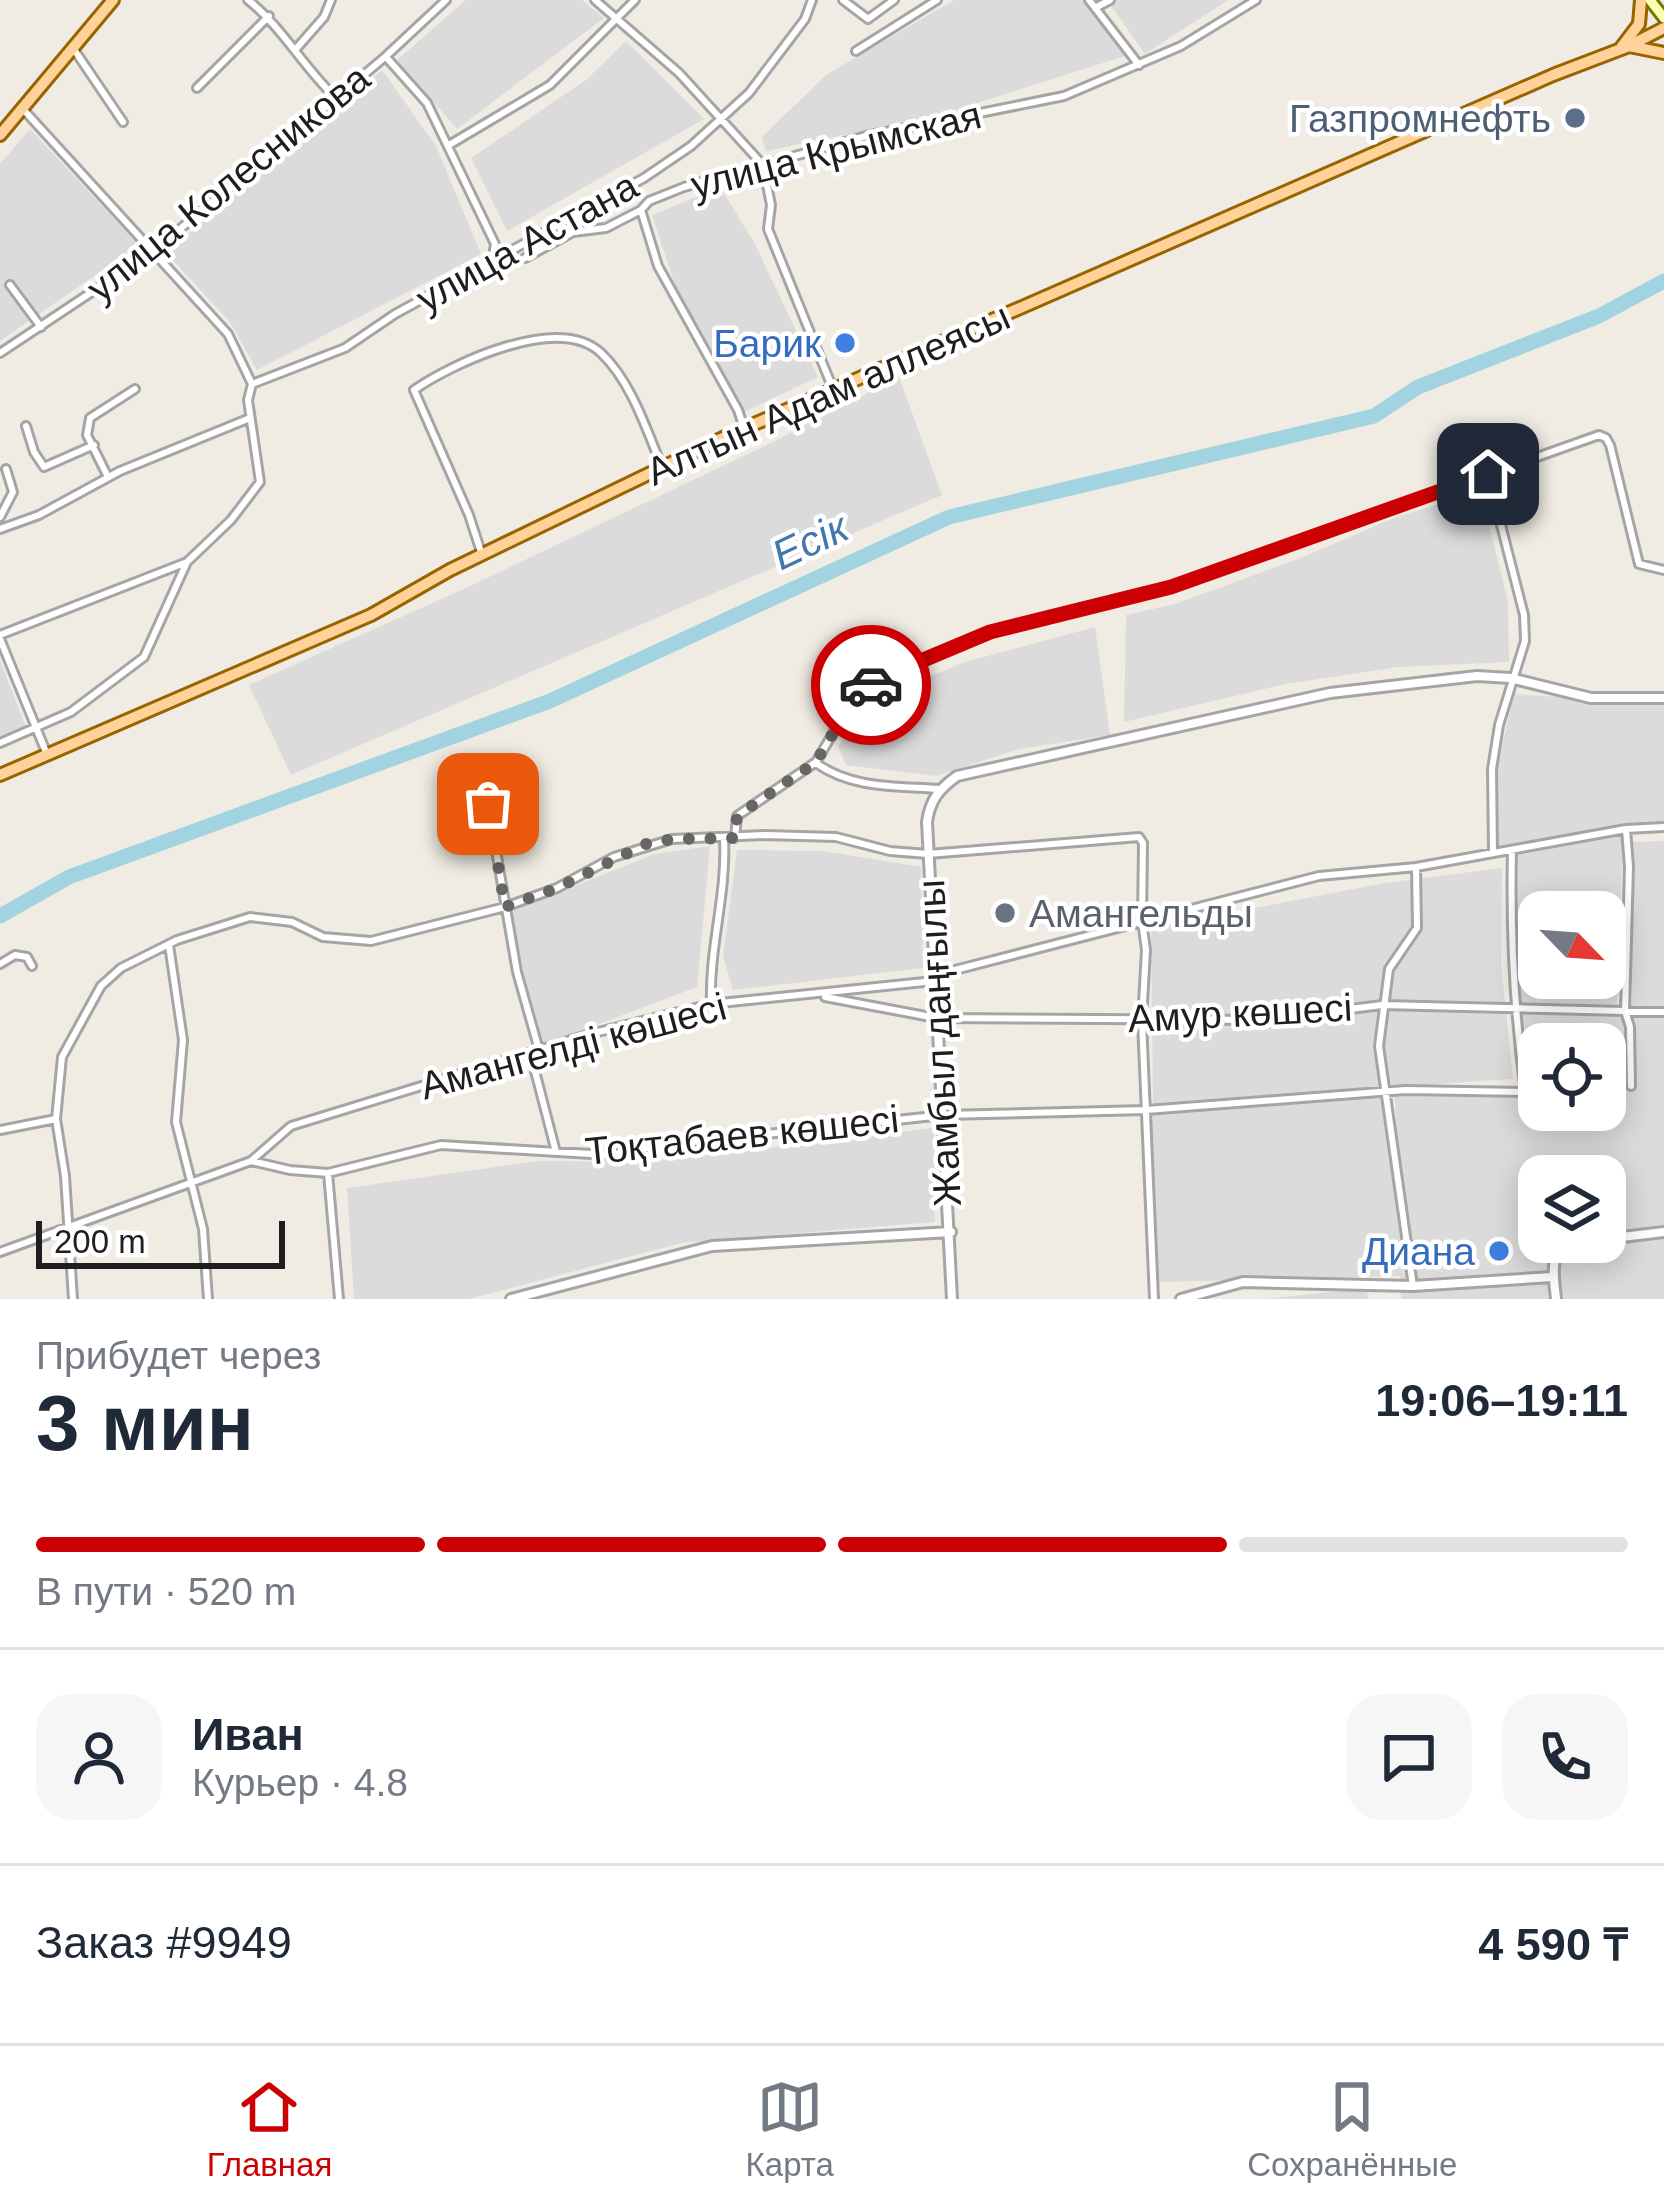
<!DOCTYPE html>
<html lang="ru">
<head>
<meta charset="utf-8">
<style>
  :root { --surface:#fff; --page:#f6f6f7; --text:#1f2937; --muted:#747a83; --line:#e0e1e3; --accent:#cc0002 }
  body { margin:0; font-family:Arial,sans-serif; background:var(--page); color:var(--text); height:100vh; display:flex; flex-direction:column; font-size:45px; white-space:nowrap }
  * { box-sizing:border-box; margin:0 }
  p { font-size:39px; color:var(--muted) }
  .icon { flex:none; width:66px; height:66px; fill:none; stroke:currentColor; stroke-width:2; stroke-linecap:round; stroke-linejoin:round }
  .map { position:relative; height:1299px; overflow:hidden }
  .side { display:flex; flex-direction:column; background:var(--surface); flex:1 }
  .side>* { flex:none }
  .needle { width:78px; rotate:115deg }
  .fabs { position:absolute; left:1518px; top:891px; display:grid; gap:24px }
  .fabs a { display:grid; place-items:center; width:108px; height:108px; border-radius:24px; background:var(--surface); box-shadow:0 6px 30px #0003; font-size:60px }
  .scale { position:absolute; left:36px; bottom:30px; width:249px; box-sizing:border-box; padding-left:12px; border:6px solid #1e1e1e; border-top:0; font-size:33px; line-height:42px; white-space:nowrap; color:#1e1e1e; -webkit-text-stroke:9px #fff; paint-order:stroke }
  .pin { position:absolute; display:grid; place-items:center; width:102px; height:102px; color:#fff; margin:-51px; border-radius:24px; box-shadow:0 6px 18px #0006 }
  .courier { position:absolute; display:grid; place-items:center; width:120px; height:120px; margin:-60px; border:9px solid #cc0002; border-radius:50%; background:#fff; color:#222; box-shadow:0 3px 15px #0007 }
  .overview em { font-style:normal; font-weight:700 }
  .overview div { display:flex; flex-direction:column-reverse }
  .overview { display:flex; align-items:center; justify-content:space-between; height:204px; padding:0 36px }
  h1 { font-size:78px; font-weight:700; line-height:90px }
  .bar { display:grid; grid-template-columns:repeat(4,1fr); gap:18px 12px; align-content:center; height:144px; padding:0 36px }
  .bar i { height:15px; border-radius:9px; background:var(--line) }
  .bar .selected { background:var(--accent) }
  .bar p { grid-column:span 4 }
  .line { display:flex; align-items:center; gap:30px; padding:0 36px; border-top:3px solid var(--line) }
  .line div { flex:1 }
  .round { display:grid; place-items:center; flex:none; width:126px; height:126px; border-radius:36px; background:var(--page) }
  .tabs { display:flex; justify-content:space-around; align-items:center; height:168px; border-top:3px solid var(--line); background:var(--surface); font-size:33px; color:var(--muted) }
  .tabs a { display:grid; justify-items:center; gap:6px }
  .tabs .selected { color:var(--accent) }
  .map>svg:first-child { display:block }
</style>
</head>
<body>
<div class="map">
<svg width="1664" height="1299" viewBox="0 0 1664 1299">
  <rect width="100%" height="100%" fill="#f0ece3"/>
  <path fill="#dcdbdb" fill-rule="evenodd" d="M466,0H582L604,18L457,129L397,60Z
    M954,0H1082L1125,56L936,116L766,151L762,137L826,75Z
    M1107,0H1228L1145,54Z
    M626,41L704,119L507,231L471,158L586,80Z
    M382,70L436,146L481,254L257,370L230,322L166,253Z
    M30,129L139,245L0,341V164Z
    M720,187L754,242L818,377L744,412L678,294L652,215Z
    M899,377L942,495L291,775L249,685L466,588L777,440Z
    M1481,492L1508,601L1509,662L1398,667L1286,684L1124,722L1126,615L1175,604L1298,559L1399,516Z
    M1095,627L1110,735L1019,749L936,776L846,765L838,747L867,702L965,662Z
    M0,660L26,728L0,738Z
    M1514,694L1664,704V822L1496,848L1498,765Z
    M1623,834L1617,1006L1517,1004V853ZM1539,912H1605V978H1539Z
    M1664,841V1299H1401L1400,1276L1156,1282L1148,1112L1383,1096L1399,1231L1395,1096L1537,1097L1520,1012L1621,1015L1632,1000L1631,842ZM1539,1044H1605V1110H1539ZM1539,1176H1605V1242H1539Z
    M710,846L697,987L538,1047L511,912L654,854Z
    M737,850L824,851L921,867L923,968L733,990L723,956Z
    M1502,868L1501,964L1513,1079L1153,1103L1151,928L1385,883Z
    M934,1128L935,1222L681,1243L469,1299H354L347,1188L538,1161L650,1162Z
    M1367,1288L1368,1299H1265Z"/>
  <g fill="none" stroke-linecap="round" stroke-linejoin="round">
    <path stroke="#a1d3e1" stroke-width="15" d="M0,916L69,877L550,701L949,517L1374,416L1418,387L1599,316L1664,281"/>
    <g stroke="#a5a5a5" stroke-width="12">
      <path id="minor" d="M248,0C282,27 302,65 333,95
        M595,0L679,73L763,165L771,205L768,229L833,389
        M843,0L868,19L894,0
        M1089,0L1139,65
        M1095,8L1110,0
        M73,48L123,122
        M295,50L324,17L331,0
        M856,51L937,0
        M386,57L427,103L495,244L492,262
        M197,88L269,16
        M449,145L550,85L635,0
        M525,258L573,232L606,228L641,210
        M10,285L41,327
        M0,353L155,250L385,57L446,0
        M252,384L345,348L395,314L644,178L691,146L749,93L805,19L812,0
        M26,426L34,452L44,467L94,445
        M744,428L738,410L658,266L641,210L649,201L684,187L866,136L1064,96L1181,46L1256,0
        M1488,474L1524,615L1525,641L1499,725L1492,769L1493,853
        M108,477L87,435L90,418L135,389
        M0,517L13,492L6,469
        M0,529L39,515L120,471L250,418
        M482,555L469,515L414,390C453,363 559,313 601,353C631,381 647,431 662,467
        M0,635L187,562L231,520L260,482L248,400L252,384L228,334L22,108
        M0,639L46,752
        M0,743L71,712L144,657L187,562
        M816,763C852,789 897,786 939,789
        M488,804L517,972L539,1050L535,1071L556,1152
        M1626,829L1629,867L1625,1011L1630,1027L1631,1086
        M735,838L737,816L816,762L849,706L878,678L990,632L1171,587L1599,435L1606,438L1610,445L1639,564L1664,570
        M169,945L183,1040L176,1122L203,1229L208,1299
        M0,964L15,955L27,957L32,966
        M825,997L936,1018L1263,1020L1382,1005L1664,1012
        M711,1004C709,947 727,895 724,839
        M0,1130L56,1119
        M251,1161L290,1170L328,1173L441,1145L608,1155L665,1145L943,1115L1146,1110L1405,1090L1525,1092C1514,1010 1510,932 1512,850
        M328,1173L339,1299
        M0,1252L251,1161L291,1126L594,1033L711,1004L934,981L955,970L1319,876L1416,867L1626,829L1664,827
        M1413,1286L1379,1046L1389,969L1417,928L1416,867
        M73,1299L65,1176L56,1119L62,1057L101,986L121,968L177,940L250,917L292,922L323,937L371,941L505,907L557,888L614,857L672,839L765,835L836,837L890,851L928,854L1139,837L1143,843L1142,921L1146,950L1142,1021L1154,1299"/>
    </g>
    <g stroke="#a5a5a5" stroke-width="14">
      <path id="tertiary" d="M1605,1239L1664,1232
        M511,1299L712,1246L951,1232
        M952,1299L927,822C930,800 939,789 957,776L1330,693L1477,676L1510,678L1591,698H1664
        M1181,1299L1243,1282L1413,1286L1552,1277
        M1556,1299C1554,1279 1550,1261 1562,1243L1572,1242"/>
    </g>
    <g stroke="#6e7a00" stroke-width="15">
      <path id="secondary" d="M1650,0L1664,18"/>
    </g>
    <g stroke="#986400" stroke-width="16">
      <path id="primary" d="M1629,46L1664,53
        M1620,49L1639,24L1641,0
        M0,135L113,0
        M0,775L371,615L450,570L727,436L1553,75L1629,46L1664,28"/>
    </g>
    <use href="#minor" stroke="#fff" stroke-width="6"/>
    <use href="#tertiary" stroke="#fff" stroke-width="8"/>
    <use href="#secondary" stroke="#fbfeb3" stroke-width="9"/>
    <use href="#primary" stroke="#ffd299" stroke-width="10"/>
  </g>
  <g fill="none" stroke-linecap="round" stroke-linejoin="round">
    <path stroke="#686663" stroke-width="12" stroke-dasharray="0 21.6" d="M488,804L505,907L557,888L646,844L672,839L735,838L737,816L816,762L849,706L871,685"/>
    <path stroke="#cc0002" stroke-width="15" d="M871,685L878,679L990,632L1171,587L1488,474"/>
  </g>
  <circle fill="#5c6f8a" stroke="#fff" stroke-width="4.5" cx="1575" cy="118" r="12"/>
  <g fill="#3f7fe0" stroke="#fff" stroke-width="4.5">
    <circle cx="845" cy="343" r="12"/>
    <circle cx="1499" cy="1251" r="12"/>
  </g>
  <circle fill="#6b7280" stroke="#fff" stroke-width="4.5" cx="1005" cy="913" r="12"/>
  <g text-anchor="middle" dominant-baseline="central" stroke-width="9" stroke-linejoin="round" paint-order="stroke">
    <g font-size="39" fill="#4e5e75" stroke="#fff" text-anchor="end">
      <text x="1551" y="118">Газпромнефть</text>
    </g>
    <g font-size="39" fill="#1e1e1e" stroke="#fff">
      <text transform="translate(836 150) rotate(-14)">улица Крымская</text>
      <text transform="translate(228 183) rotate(-39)">улица Колесникова</text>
      <text transform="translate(527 242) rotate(-29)">улица Астана</text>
      <text transform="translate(828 394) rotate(-24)">Алтын Адам аллеясы</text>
      <text transform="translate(1240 1013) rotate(-3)">Амур көшесі</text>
      <text transform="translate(939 1043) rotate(-93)">Жамбыл даңғылы</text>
      <text transform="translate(573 1046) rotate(-15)">Амангелді көшесі</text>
      <text transform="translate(742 1135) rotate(-6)">Тоқтабаев көшесі</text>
    </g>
    <g font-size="39" fill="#366cbe" stroke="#fff" text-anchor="end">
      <text x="821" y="343">Барик</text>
      <text x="1475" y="1251">Диана</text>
    </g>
    <g font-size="39" fill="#5b616d" stroke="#fff" text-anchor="start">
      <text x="1029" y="913">Амангельды</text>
    </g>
    <g font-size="42" font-style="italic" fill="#4178ad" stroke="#fff">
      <text transform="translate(810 541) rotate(-25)">Есік</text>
    </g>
  </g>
</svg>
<div class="fabs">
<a><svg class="needle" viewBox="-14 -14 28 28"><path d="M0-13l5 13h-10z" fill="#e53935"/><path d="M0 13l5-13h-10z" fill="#747a83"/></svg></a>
<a><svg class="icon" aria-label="locate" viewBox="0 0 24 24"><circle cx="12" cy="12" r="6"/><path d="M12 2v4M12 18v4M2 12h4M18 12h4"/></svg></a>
<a><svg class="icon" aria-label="layers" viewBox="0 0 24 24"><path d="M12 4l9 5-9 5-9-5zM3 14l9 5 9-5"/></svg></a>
</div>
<div class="scale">200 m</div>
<div class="pin" style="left:488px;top:804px;background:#ea580c"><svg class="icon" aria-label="bag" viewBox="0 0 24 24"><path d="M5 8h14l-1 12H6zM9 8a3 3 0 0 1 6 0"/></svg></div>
<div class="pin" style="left:1488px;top:474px;background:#1f2937"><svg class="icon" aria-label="home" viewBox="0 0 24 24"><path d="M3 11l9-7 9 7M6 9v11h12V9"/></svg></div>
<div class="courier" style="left:871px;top:685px"><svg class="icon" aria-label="car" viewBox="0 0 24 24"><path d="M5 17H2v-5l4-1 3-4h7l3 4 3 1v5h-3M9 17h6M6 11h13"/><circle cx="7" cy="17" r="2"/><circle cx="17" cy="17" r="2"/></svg></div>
</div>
<section class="side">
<div class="overview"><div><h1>3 мин</h1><p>Прибудет через</p></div><em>19:06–19:11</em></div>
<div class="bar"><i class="selected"></i><i class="selected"></i><i class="selected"></i><i></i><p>В пути · 520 m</p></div>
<div class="line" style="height:216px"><a class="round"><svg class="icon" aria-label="person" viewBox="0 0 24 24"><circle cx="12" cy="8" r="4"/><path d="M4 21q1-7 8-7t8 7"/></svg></a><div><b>Иван</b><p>Курьер · 4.8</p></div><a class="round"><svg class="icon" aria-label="chat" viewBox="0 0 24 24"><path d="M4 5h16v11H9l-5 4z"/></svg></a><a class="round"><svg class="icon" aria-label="phone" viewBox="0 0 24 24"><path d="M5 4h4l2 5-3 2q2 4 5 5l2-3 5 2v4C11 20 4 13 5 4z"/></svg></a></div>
<div class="line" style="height:156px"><div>Заказ #9949</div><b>4 590 ₸</b></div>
</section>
<nav class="tabs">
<a class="selected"><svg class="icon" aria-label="home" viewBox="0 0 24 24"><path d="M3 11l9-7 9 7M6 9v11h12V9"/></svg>Главная</a>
<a><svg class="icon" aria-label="map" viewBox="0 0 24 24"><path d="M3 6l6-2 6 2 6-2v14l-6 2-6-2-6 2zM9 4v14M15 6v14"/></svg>Карта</a>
<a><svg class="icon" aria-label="saved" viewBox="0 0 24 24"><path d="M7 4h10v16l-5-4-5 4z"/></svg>Сохранённые</a>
</nav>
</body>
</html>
